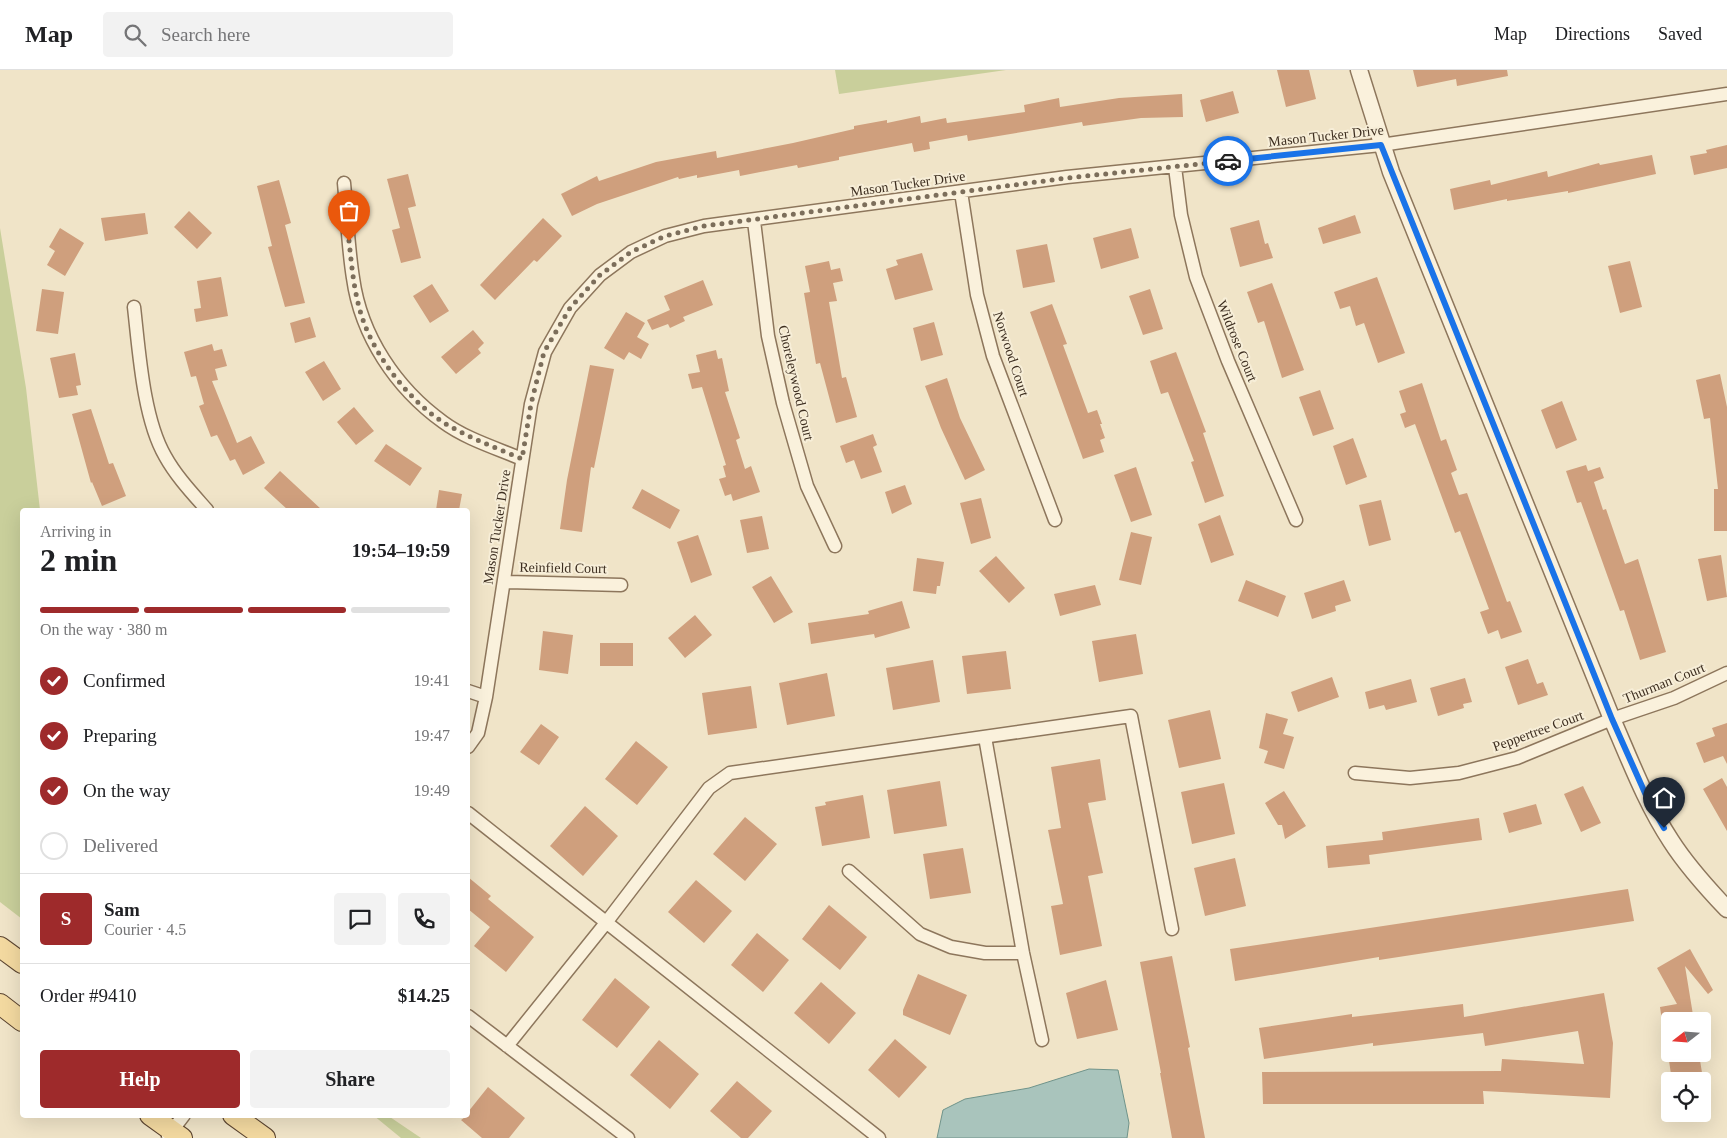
<!DOCTYPE html>
<html lang="en">
<head>
<meta charset="utf-8">
<style>
  :root { --surface:#fff; --page:#f2f2f2; --text:#202124; --muted:#757577; --line:#e0e0e0; --accent:#9e2a2b }
  body { margin:0; font-family:"Times New Roman",serif; background:var(--page); color:var(--text); height:100vh; display:flex; flex-direction:column; font-size:19px; white-space:nowrap }
  * { box-sizing:border-box; margin:0 }
  p { font-size:16px; color:var(--muted) }
  .icon { flex:none; width:28px; height:28px; fill:none; stroke:currentColor; stroke-width:2; stroke-linecap:round; stroke-linejoin:round }
  .map { position:relative; flex:1; overflow:hidden }
  .sheet { position:absolute; left:20px; top:438px; width:450px; height:610px; display:flex; flex-direction:column; background:var(--surface); border-radius:5px; box-shadow:0 5px 20px #0002 }
  .sheet>* { flex:none }
  .needle { width:32px; rotate:253deg }
  .tools { position:absolute; left:1661px; top:942px; display:grid; gap:10px }
  .tools a { display:grid; place-items:center; width:50px; height:50px; border-radius:5px; background:var(--surface); box-shadow:0 5px 20px #0002; font-size:25px }
  .pin { position:absolute; display:grid; place-items:center; width:42px; height:42px; color:#fff; margin:-51px -21px; border-radius:50% 50% 50% 0; rotate:-45deg; box-shadow:0 0 5px #0007 }
  .pin .icon { rotate:45deg }
  .courier { position:absolute; display:grid; place-items:center; width:50px; height:50px; margin:-25px; border:4px solid #1a73e8; border-radius:50%; background:#fff; color:#222; box-shadow:0 1px 6px #0007 }
  .summary em { font-style:normal; font-weight:600 }
  .summary div { display:flex; flex-direction:column-reverse }
  .summary { display:flex; align-items:center; justify-content:space-between; height:85px; padding:0 20px }
  h1 { font-size:32px; font-weight:600; line-height:38px }
  .bar { display:grid; grid-template-columns:repeat(4,1fr); gap:8px 5px; align-content:center; height:60px; padding:0 20px }
  .bar i { height:6px; border-radius:4px; background:var(--line) }
  .bar .current { background:var(--accent) }
  .bar p { grid-column:span 4 }
  .line { display:flex; align-items:center; gap:12px; padding:0 20px; border-top:1px solid var(--line) }
  .line div { flex:1 }
  .round { display:grid; place-items:center; flex:none; width:52px; height:52px; border-radius:5px; background:var(--page) }
  ol { padding:0 20px; list-style:none }
  li { display:flex; align-items:center; gap:15px; height:55px }
  li p { margin-inline-start:auto }
  li .icon { padding:5px; border-radius:50%; background:var(--accent); color:#fff; stroke-width:4 }
  li:last-child { color:var(--muted) }
  li i { width:28px; height:28px; border:2px solid var(--line); border-radius:50% }
  .action { display:flex; gap:10px; margin-top:auto; padding:10px 20px }
  .action a { flex:1; height:58px; border-radius:5px; background:var(--accent); color:#fff; font-size:20px; font-weight:600; line-height:58px; text-align:center }
  .action a+a { background:var(--page); color:var(--text) }
  header { display:flex; align-items:center; gap:30px; box-sizing:border-box; height:70px; padding:0 25px; background:var(--surface); border-bottom:1px solid var(--line) }
  header strong { font-size:24px }
  nav { display:flex; gap:28px; margin-inline-start:auto; font-size:18px }
  .search { width:350px; height:45px; background:var(--page); display:flex; align-items:center; gap:12px; box-sizing:border-box; padding:0 18px; border-radius:5px; color:var(--muted); font-size:19px }
  .map>svg:first-child { display:block }
</style>
</head>
<body>
<header>
<strong>Map</strong>
<div class="search"><svg class="icon" aria-label="search" viewBox="0 0 24 24"><circle cx="10" cy="10" r="6"/><path d="M15 15l6 6"/></svg>Search here</div>
<nav><a>Map</a><a>Directions</a><a>Saved</a></nav>
</header>
<div class="map">
<svg width="1727" height="1068" viewBox="0 0 1727 1068">
  <rect width="100%" height="100%" fill="#f0e4c8"/>
  <path fill="#c9cf9b" d="M835,0H1006L839,24Z
    M0,158L26,318L40,440H22V849L0,832Z
    M373,1045H387L421,1068H401Z"/>
  <path fill="#a9c4bc" stroke="#6f938a" d="M1089,999L1118,1000L1129,1053L1127,1068H937L943,1040L965,1029L1029,1018Z"/>
  <path fill="#cf9f7d" d="M1277,0H1309L1316,29L1286,37Z
    M1413,0H1507L1508,6L1457,16L1456,9L1417,17Z
    M1233,21L1239,43L1206,52L1200,30Z
    M1182,24L1183,47L1141,48L1083,56L1082,52L968,71L967,65L929,72L930,79L914,82L912,73L839,87V90L798,98L797,95L740,106L739,100L697,108V105L679,109L678,107L597,134L572,146L561,124L597,106L599,111L656,92L716,81L717,88L793,73L854,59V56L887,50V53L920,46L921,53L946,48L947,53L1025,42L1024,35L1059,28L1060,37L1119,28Z
    M1727,75V98L1694,105L1690,86L1707,83L1706,80Z
    M1652,85L1656,104L1568,123V121L1507,131V129L1454,140L1450,119L1490,110L1491,115L1547,101L1548,107L1599,93L1600,95Z
    M408,104L416,136L408,138L421,188L401,193L392,160L400,158L387,109Z
    M279,110L291,153L285,155L305,233L285,237L268,177L272,176L257,116Z
    M189,141L212,163L197,179L174,157Z
    M145,143L148,164L105,171L101,148Z
    M1355,145L1361,163L1323,174L1318,158Z
    M543,148L562,166L537,192L534,190L495,230L480,215Z
    M1259,150L1265,174L1268,173L1273,188L1240,197L1230,158Z
    M60,158L84,173L65,206L47,195L55,181L49,177Z
    M1131,158L1139,188L1101,199L1093,168Z
    M1047,174L1055,212L1023,218L1016,180Z
    M922,183L933,220L895,230L886,199L898,195L896,190Z
    M829,191L831,200L840,198L843,211L833,213L837,231L829,232L842,308L846,307L857,347L836,353L820,293L816,294L804,223L810,222L805,196Z
    M1630,191L1642,237L1620,243L1608,196Z
    M221,207L228,246L196,252L194,239L201,238L197,211Z
    M1377,207L1405,283L1378,293L1364,253L1356,256L1350,236L1340,239L1334,222Z
    M703,210L713,235L683,247L685,251L670,258L668,254L652,260L647,250L670,240L664,226Z
    M1272,213L1304,300L1282,308L1264,251L1258,253L1247,222Z
    M432,214L449,241L430,253L413,226Z
    M42,219L64,222L58,264L36,261Z
    M1150,219L1163,259L1143,265L1129,226Z
    M1052,234L1067,274L1063,275L1088,343L1097,340L1102,354H1100L1105,368L1100,370L1104,382L1083,389L1030,242Z
    M626,242L645,253L637,267L649,274L641,289L629,282L624,290L604,278Z
    M310,247L316,267L295,273L290,253Z
    M934,252L943,285L921,291L913,258Z
    M473,260L484,273L478,279L481,283L456,304L441,287Z
    M212,274L214,281L222,279L227,296L215,299L218,310L212,311L237,373L251,366L265,393L243,405L235,389L230,391L217,365L211,367L199,336L204,334L196,306L191,307L184,282Z
    M716,280L718,289L722,288L729,321L725,322L740,368L736,370L745,399L751,396L760,422L733,431L731,424L725,426L719,409L726,407L723,396L726,395L702,317L692,319L688,304L700,302L696,285Z
    M1176,282L1206,362L1203,363L1224,426L1205,433L1191,392L1194,391L1168,322L1161,324L1150,291Z
    M75,283L81,315L76,316L78,325L59,328L50,288Z
    M324,291L341,319L323,331L305,302Z
    M590,295L614,299L594,398L591,397L582,462L560,459L567,410Z
    M1720,304L1727,337V461H1714V419H1718L1710,348L1704,349L1696,310Z
    M947,308L960,348L985,400L965,410L941,358L925,316Z
    M1422,313L1441,371L1446,369L1457,400L1451,403L1459,425L1467,423L1507,532L1510,531L1522,562L1501,569L1498,560L1488,564L1480,542L1489,539L1460,461L1455,463L1415,354L1405,358L1400,344L1406,342L1399,321Z
    M1320,320L1334,359L1313,366L1299,327Z
    M1562,331L1577,370L1556,379L1541,340Z
    M354,337L374,361L356,375L337,352Z
    M91,339L109,394L113,393L126,426L102,436L92,412L91,413L72,344Z
    M873,364L877,375L873,377L882,402L861,409L854,390L846,393L840,376Z
    M1353,368L1367,407L1346,415L1333,376Z
    M386,374L422,398L410,416L374,391Z
    M1586,395L1588,401L1600,397L1604,408L1594,412L1603,440L1606,439L1625,494L1638,489L1666,582L1640,590L1624,540L1620,541L1581,432L1577,433L1566,401Z
    M1136,397L1152,445L1131,452L1114,405Z
    M280,401L322,440H288L264,418Z
    M905,415L912,434L892,444L885,422Z
    M642,419L680,440L670,459L632,438Z
    M439,420L462,424L459,440H436Z
    M981,428L991,468L971,474L960,433Z
    M1381,430L1391,470L1369,476L1359,435Z
    M1220,445L1234,485L1211,493L1198,454Z
    M762,446L769,479L747,483L740,450Z
    M1131,462L1152,467L1141,515L1119,510Z
    M698,465L712,505L691,513L677,472Z
    M1721,485L1727,527L1707,531L1698,489Z
    M996,486L1025,518L1009,533L979,501Z
    M917,488L944,492L940,516H937L936,524L913,521Z
    M771,506L793,542L774,553L752,517Z
    M1246,510L1286,526L1278,547L1238,531Z
    M1344,510L1351,531L1335,536L1336,541L1312,549L1304,523Z
    M1095,515L1101,535L1060,546L1054,524Z
    M902,531L910,558L875,568L874,564L811,574L808,553L869,544L868,541Z
    M695,545L712,565L685,588L668,568Z
    M543,561L573,565L568,604L539,600Z
    M1136,564L1143,604L1099,612L1092,571Z
    M600,573H633V596H600Z
    M1006,581L1011,619L967,624L962,586Z
    M1528,589L1537,614L1543,612L1548,625L1518,635L1505,597Z
    M933,590L940,632L893,640L886,598Z
    M827,603L835,646L787,655L779,613Z
    M1332,607L1339,627L1298,642L1291,622Z
    M1465,608L1472,632L1463,634L1464,638L1438,646L1430,618Z
    M1411,609L1417,632L1386,640L1384,635L1369,639L1365,622Z
    M751,616L757,658L708,665L702,623Z
    M1210,640L1221,689L1179,698L1168,650Z
    M1266,643L1288,649L1283,664L1294,667L1284,699L1264,693L1268,681L1259,678Z
    M1727,653V694L1723,686L1704,693L1696,673L1715,666L1712,658Z
    M541,654L559,667L539,695L520,682Z
    M636,671L668,697L637,735L605,709Z
    M1100,689L1106,730L1088,733L1103,803L1088,806L1102,876L1060,885L1051,836L1063,834L1048,760L1061,758L1051,697Z
    M1722,708L1727,717V761L1703,719Z
    M940,711L947,756L894,764L887,720Z
    M1224,713L1235,764L1192,774L1181,722Z
    M1583,716L1601,753L1581,762L1564,724Z
    M1284,721L1306,756L1285,769L1282,755H1278L1265,733Z
    M863,725L870,768L822,776L815,737L826,735L825,732Z
    M1536,734L1542,754L1509,763L1503,743Z
    M585,736L618,766L583,806L550,776Z
    M745,747L777,774L745,811L713,784Z
    M1479,748L1482,770L1369,785L1370,794L1328,798L1326,776L1383,770L1382,762Z
    M963,778L971,823L930,829L923,784Z
    M1235,788L1246,836L1205,846L1194,798Z
    M468,807L491,826L488,829L534,867L506,902L474,876L490,857L468,839Z
    M696,810L732,841L704,873L668,842Z
    M1628,819L1634,851L1379,890V887L1235,911L1230,879Z
    M829,835L867,867L840,900L802,869Z
    M757,863L789,890L763,922L731,895Z
    M1690,879L1713,920L1708,924L1685,896L1694,951H1662L1660,937L1677,934L1657,898Z
    M1172,886L1190,977L1188,978L1205,1068H1172L1160,1003H1161L1140,892Z
    M918,904L967,925L950,965L903,945V940Z
    M615,908L650,937L617,978L582,950Z
    M1106,910L1118,960L1077,969L1066,923Z
    M821,912L856,943L829,974L794,943Z
    M1604,923L1613,973L1610,1028L1483,1021L1484,1034H1263L1262,1002L1501,1001L1502,989L1584,994L1578,961L1485,976L1483,963L1373,976V973L1264,989L1259,958L1352,944V947L1463,934L1464,947Z
    M895,969L927,997L899,1028L868,1000Z
    M659,970L699,1004L670,1039L630,1005Z
    M1668,984H1699L1703,1009L1672,1011Z
    M737,1011L772,1041L748,1068H741L710,1041Z
    M488,1017L525,1048L509,1068H482L461,1050L468,1045V1042Z"/>
  <g fill="none" stroke-linecap="round" stroke-linejoin="round">
    <g stroke="#8d765c" stroke-width="15">
      <path id="minor" d="M1175,97L1181,145L1196,207L1228,291L1296,450
        M344,113C347,145 348,177 353,208C361,266 396,318 443,352C466,369 496,378 522,389
        M961,122L977,225L993,286L1055,450
        M754,151L768,266L783,333L807,416L835,476
        M134,237C139,280 143,348 165,386C176,406 192,423 207,440
        M504,512L621,515
        M468,621L486,627
        M985,667L1023,883L1042,970
        M468,677L478,663L486,627L531,334L545,282L570,238L600,205L631,182L665,166L704,156L1067,107L1381,75L1727,24
        M1355,703L1410,708L1459,703L1517,688L1612,649L1674,628L1727,603
        M468,743L879,1068
        M849,801L920,864L951,877L985,883H1023
        M468,946L628,1068
        M507,976L605,854L709,718L730,703L1131,646L1172,859
        M168,1066L184,1045"/>
    </g>
    <g stroke="#8d765c" stroke-width="19">
      <path id="tertiary" d="M1359,0L1391,102L1612,649C1630,690 1646,733 1671,771C1687,796 1707,818 1727,839"/>
    </g>
    <g stroke="#5b4430" stroke-width="22">
      <path id="primary" d="M0,877L22,893
        M0,934L22,951
        M150,1045L182,1068
        M233,1045L265,1068"/>
    </g>
    <use href="#minor" stroke="#faf1dc" stroke-width="12"/>
    <use href="#tertiary" stroke="#faf1dc" stroke-width="16"/>
    <use href="#primary" stroke="#f3d9a0" stroke-width="20"/>
  </g>
  <g fill="none" stroke-linecap="round" stroke-linejoin="round">
    <path stroke="#7c6e5b" stroke-width="5" stroke-dasharray="0 9" d="M349,171C352,198 354,224 363,250C376,288 411,333 446,354C470,368 496,378 522,389L531,334L544,282L570,238L600,205L631,182L665,166L704,156L1067,108L1228,91"/>
    <path stroke="#1a73e8" stroke-width="6" d="M1228,91L1381,75L1612,649L1649,732L1664,758"/>
  </g>
  <g text-anchor="middle" dominant-baseline="central" stroke-width="4" stroke-linejoin="round" paint-order="stroke">
    <g font-size="14" fill="#3d2e20" stroke="#f7eed8">
      <text transform="translate(1326 66) rotate(-6)">Mason Tucker Drive</text>
      <text transform="translate(908 114) rotate(-8)">Mason Tucker Drive</text>
      <text transform="translate(1237 271) rotate(68)">Wildrose Court</text>
      <text transform="translate(1011 284) rotate(72)">Norwood Court</text>
      <text transform="translate(796 313) rotate(77)">Choreleywood Court</text>
      <text transform="translate(497 457) rotate(-81)">Mason Tucker Drive</text>
      <text transform="translate(563 498) rotate(1)">Reinfield Court</text>
      <text transform="translate(1664 613) rotate(-22)">Thurman Court</text>
      <text transform="translate(1538 661) rotate(-20)">Peppertree Court</text>
    </g>
  </g>
</svg>
<div class="tools">
<a><svg class="needle" viewBox="-14 -14 28 28"><path d="M0-13l5 13h-10z" fill="#e53935"/><path d="M0 13l5-13h-10z" fill="#757577"/></svg></a>
<a><svg class="icon" aria-label="locate" viewBox="0 0 24 24"><circle cx="12" cy="12" r="6"/><path d="M12 2v4M12 18v4M2 12h4M18 12h4"/></svg></a>
</div>
<div class="pin" style="left:349px;top:171px;background:#ea580c"><svg class="icon" aria-label="bag" viewBox="0 0 24 24"><path d="M5 8h14l-1 12H6zM9 8a3 3 0 0 1 6 0"/></svg></div>
<div class="pin" style="left:1664px;top:758px;background:#1f2937"><svg class="icon" aria-label="home" viewBox="0 0 24 24"><path d="M3 11l9-7 9 7M6 9v11h12V9"/></svg></div>
<div class="courier" style="left:1228px;top:91px"><svg class="icon" aria-label="car" viewBox="0 0 24 24"><path d="M5 17H2v-5l4-1 3-4h7l3 4 3 1v5h-3M9 17h6M6 11h13"/><circle cx="7" cy="17" r="2"/><circle cx="17" cy="17" r="2"/></svg></div>
<section class="sheet">
<div class="summary"><div><h1>2 min</h1><p>Arriving in</p></div><em>19:54–19:59</em></div>
<div class="bar"><i class="current"></i><i class="current"></i><i class="current"></i><i></i><p>On the way · 380 m</p></div>
<ol>
<li><svg class="icon" aria-label="check" viewBox="0 0 24 24"><path d="M5 12l5 5 9-10"/></svg>Confirmed<p>19:41</p></li>
<li><svg class="icon" aria-label="check" viewBox="0 0 24 24"><path d="M5 12l5 5 9-10"/></svg>Preparing<p>19:47</p></li>
<li><svg class="icon" aria-label="check" viewBox="0 0 24 24"><path d="M5 12l5 5 9-10"/></svg>On the way<p>19:49</p></li>
<li><i></i>Delivered</li>
</ol>
<div class="line" style="height:90px"><b class="round" style="background:var(--accent);color:#fff">S</b><div><b>Sam</b><p>Courier · 4.5</p></div><a class="round"><svg class="icon" aria-label="chat" viewBox="0 0 24 24"><path d="M4 5h16v11H9l-5 4z"/></svg></a><a class="round"><svg class="icon" aria-label="phone" viewBox="0 0 24 24"><path d="M5 4h4l2 5-3 2q2 4 5 5l2-3 5 2v4C11 20 4 13 5 4z"/></svg></a></div>
<div class="line" style="height:65px"><div>Order #9410</div><b>$14.25</b></div>
<div class="action"><a>Help</a><a>Share</a></div>
</section>
</div>
</body>
</html>
